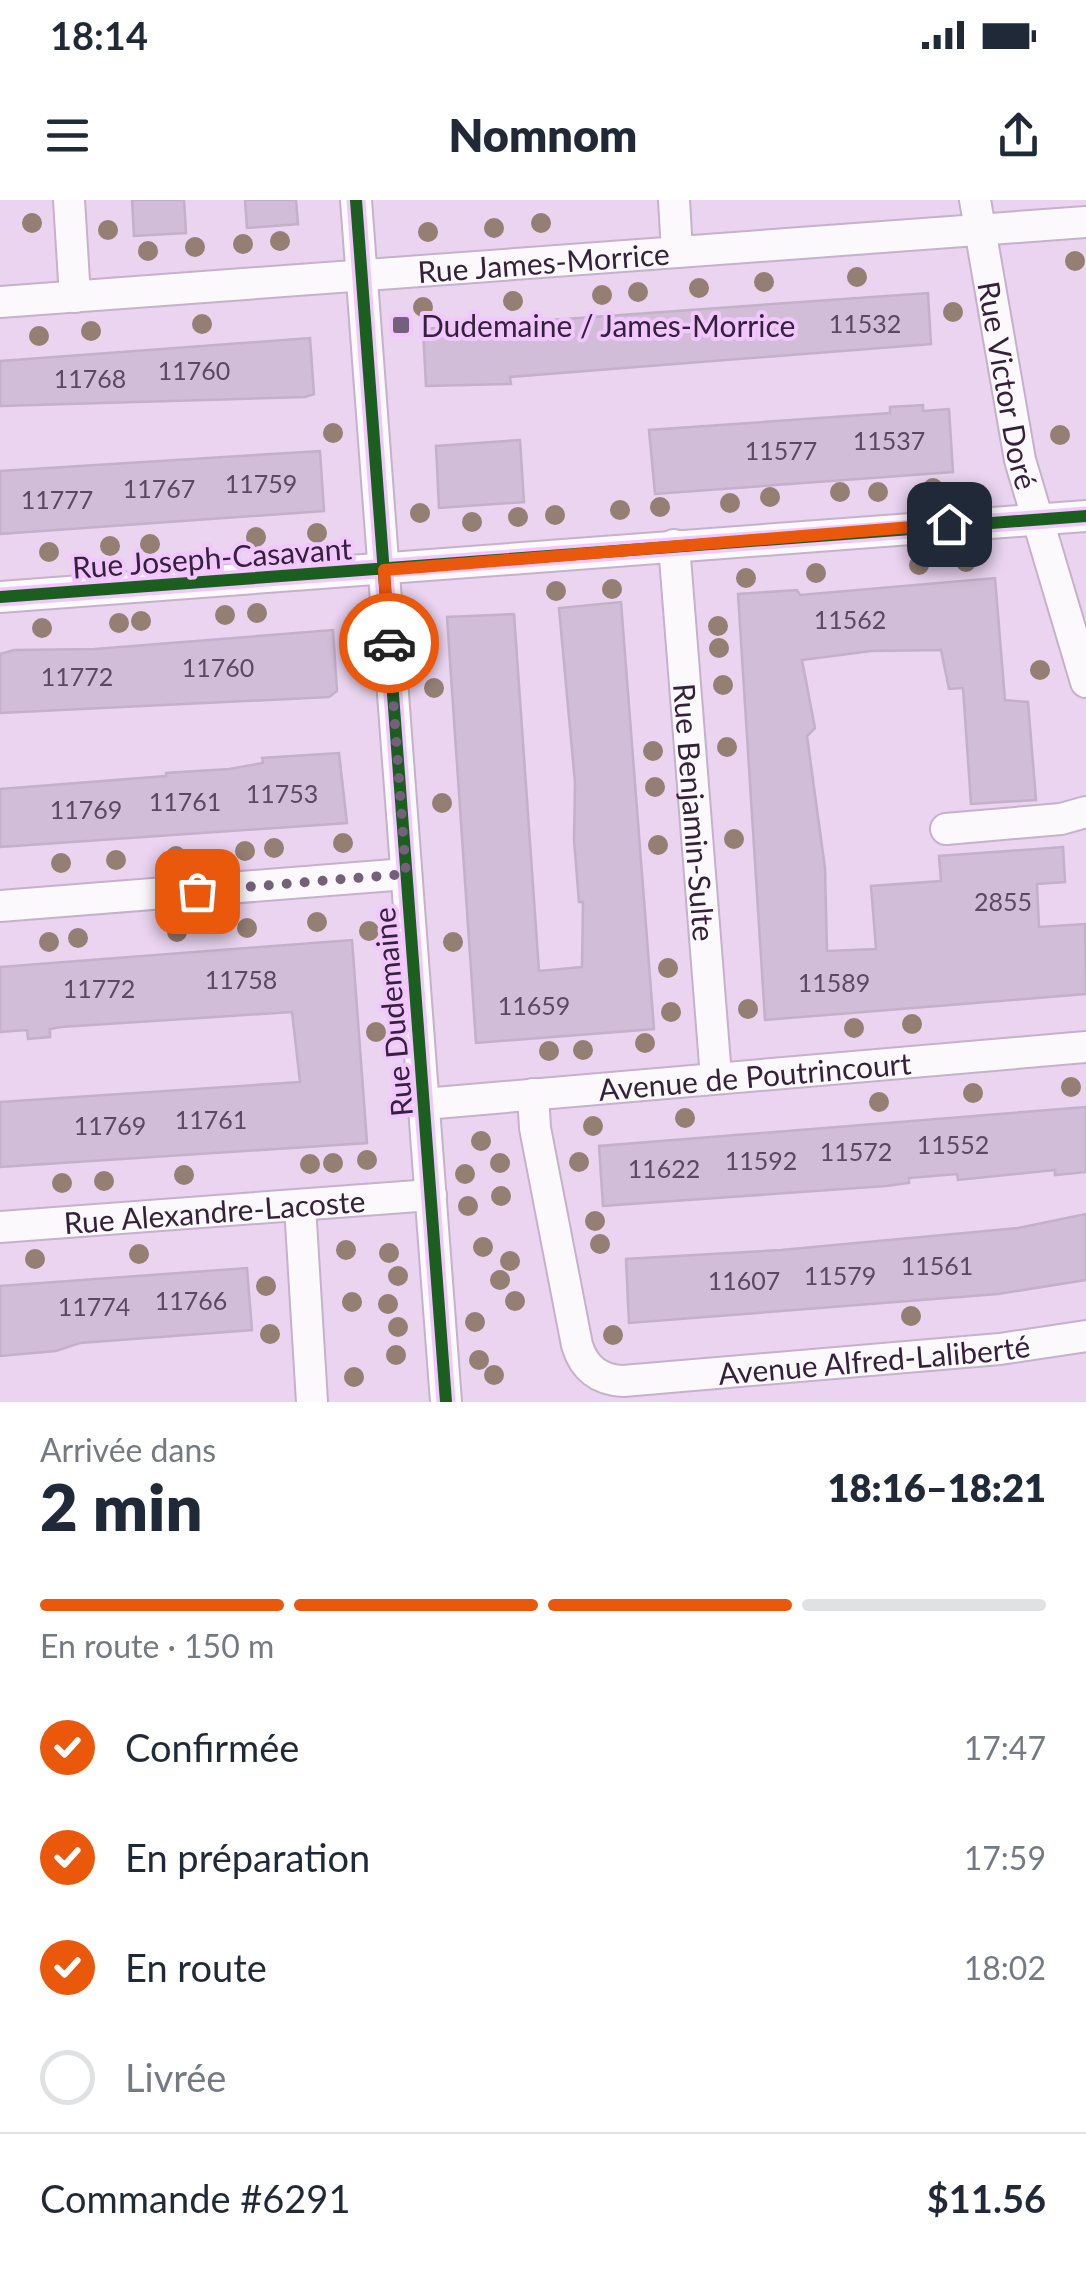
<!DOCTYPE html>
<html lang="fr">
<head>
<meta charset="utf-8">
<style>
  :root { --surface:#fff; --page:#f6f6f7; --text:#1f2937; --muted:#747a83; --line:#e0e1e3; --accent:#ea580c }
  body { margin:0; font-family:Lato,sans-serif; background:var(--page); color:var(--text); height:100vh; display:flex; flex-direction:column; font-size:38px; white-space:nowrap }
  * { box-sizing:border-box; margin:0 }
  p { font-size:32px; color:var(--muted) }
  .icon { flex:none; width:55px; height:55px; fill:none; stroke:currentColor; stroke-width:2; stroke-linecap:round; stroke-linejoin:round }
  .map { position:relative; height:1202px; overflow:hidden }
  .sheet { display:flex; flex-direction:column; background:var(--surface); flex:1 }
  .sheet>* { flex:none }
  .pin { position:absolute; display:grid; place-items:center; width:85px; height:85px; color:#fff; margin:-42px; border-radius:20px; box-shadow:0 5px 15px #0006 }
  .courier { position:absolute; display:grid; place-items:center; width:100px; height:100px; margin:-50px; border:8px solid #ea580c; border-radius:50%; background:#fff; color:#222; box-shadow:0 2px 12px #0007 }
  .headline em { font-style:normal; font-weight:800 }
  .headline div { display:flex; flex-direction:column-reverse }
  .headline { display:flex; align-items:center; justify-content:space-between; height:170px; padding:0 40px }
  h1 { font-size:65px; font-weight:800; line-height:75px }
  .bar { display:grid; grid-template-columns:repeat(4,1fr); gap:15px 10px; align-content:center; height:120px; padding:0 40px }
  .bar i { height:12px; border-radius:8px; background:var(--line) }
  .bar .on { background:var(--accent) }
  .bar p { grid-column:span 4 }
  .line { display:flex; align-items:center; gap:25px; padding:0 40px; border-top:2px solid var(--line) }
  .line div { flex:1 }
  ol { padding:0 40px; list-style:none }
  li { display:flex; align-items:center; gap:30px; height:110px }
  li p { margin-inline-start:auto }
  li .icon { padding:10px; border-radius:50%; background:var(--accent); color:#fff; stroke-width:4 }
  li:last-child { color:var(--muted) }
  li i { width:55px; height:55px; border:5px solid var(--line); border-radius:50% }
  .status { display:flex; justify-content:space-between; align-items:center; height:70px; padding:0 50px; background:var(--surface); direction:ltr }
  .status svg { height:28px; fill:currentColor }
  header { display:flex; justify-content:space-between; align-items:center; height:130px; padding:0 40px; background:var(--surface); font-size:45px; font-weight:800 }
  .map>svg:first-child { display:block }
</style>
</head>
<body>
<div class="status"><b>18:14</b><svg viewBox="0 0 49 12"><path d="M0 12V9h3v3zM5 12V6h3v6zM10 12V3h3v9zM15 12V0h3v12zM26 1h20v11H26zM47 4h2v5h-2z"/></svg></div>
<header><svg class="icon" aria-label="menu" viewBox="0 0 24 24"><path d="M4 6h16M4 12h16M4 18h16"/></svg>Nomnom<svg class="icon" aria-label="share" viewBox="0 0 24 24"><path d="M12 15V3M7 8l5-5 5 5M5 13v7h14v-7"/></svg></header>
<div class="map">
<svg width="1086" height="1202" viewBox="0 0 1086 1202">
  <rect width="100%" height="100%" fill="#ead4f0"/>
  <path fill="#d1bdd7" stroke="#c4b0c9" stroke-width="2.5" d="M132,0H184L186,33L134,36Z
    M245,0H296L298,24L247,28Z
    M928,93L931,144L510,177L511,184L426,186L423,129Z
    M310,138L314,194L305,197L0,206V161Z
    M923,205V211L949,209L953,272L655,294L649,230L890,213V207Z
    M520,240L524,302L439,308L436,246Z
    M320,251L324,311L0,334V271Z
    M995,378L1005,500L1028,502L1036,600L971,604L963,488L949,489L941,450L871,451L802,460L815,528L807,536L825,668L827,751L876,749L871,686L941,681L939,656L1063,647L1065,682L1037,684L1039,727L1085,724L1086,794L765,820L738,394L797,390L800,395Z
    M621,402L654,829L476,843L447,417L514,414L539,771L582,767L583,702H579L574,640L575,583L559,408Z
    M333,430L337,491L329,497L0,513V454L14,450L95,449Z
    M339,553L347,623L0,647V589L166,576V573L229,569L263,563L262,558Z
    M352,740L367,943L0,967V902L300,882L292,812L61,827L50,829V837L28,839L27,830L0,832V767Z
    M1086,907V972L1055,975V970L958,980L957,974L909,978V983L886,986L603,1006L599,946Z
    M1086,1014V1080L998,1094L629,1123L626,1059L781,1050L1018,1028Z
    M247,1068L252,1130L80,1143L56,1151L0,1156V1086Z"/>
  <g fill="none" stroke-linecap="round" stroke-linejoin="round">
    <g stroke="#c5b1ca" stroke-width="34">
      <g id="minor">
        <path d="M69,0L75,97"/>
        <path d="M356,0L446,1202"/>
        <path d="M674,0L677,51"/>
        <path id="s1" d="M975,0L1020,260L1086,482"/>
        <path id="s2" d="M0,102L1086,22"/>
        <path id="s3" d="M674,345L716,877"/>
        <path d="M0,397L1086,316"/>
        <path d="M946,629L1061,619L1086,612"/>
        <path d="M0,706L406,674"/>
        <path id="s4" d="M533,894L535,928L577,1145C584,1168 599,1180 623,1181L1000,1149L1086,1136"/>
        <path id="s5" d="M424,904L1086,847"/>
        <path d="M300,1006L312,1202"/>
        <path id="s6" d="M0,1027L431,995"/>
      </g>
    </g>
    <use href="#minor" stroke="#fcf9fd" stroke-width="30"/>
    <g stroke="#f1c7fd" stroke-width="19">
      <path id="cycleway" d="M356,0L446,1202
        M0,397L1086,316"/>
    </g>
    <use href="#cycleway" stroke="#1b5e20" stroke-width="12"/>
  </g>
  <g fill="#957e72">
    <circle cx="32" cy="23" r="10"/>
    <circle cx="541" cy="23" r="10"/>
    <circle cx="494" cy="28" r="10"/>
    <circle cx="108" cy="30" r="10"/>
    <circle cx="428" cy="32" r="10"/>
    <circle cx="280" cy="41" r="10"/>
    <circle cx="243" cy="44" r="10"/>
    <circle cx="195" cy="47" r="10"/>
    <circle cx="148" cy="51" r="10"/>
    <circle cx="1075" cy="61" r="10"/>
    <circle cx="857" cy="77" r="10"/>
    <circle cx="764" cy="82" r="10"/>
    <circle cx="699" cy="88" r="10"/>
    <circle cx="638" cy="92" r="10"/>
    <circle cx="602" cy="95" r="10"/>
    <circle cx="513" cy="101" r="10"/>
    <circle cx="423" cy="107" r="10"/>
    <circle cx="953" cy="112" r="10"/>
    <circle cx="202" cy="124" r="10"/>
    <circle cx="91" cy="131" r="10"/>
    <circle cx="39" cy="136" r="10"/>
    <circle cx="333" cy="233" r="10"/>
    <circle cx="1060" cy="235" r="10"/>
    <circle cx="933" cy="288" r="10"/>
    <circle cx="840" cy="292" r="10"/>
    <circle cx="878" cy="292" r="10"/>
    <circle cx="770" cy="297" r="10"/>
    <circle cx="730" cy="303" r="10"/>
    <circle cx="660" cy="307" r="10"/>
    <circle cx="620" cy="310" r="10"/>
    <circle cx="420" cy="313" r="10"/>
    <circle cx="555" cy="315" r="10"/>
    <circle cx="518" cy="317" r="10"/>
    <circle cx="472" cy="322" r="10"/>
    <circle cx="317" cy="333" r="10"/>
    <circle cx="256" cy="337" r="10"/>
    <circle cx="150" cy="344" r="10"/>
    <circle cx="110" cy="346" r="10"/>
    <circle cx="49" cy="352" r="10"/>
    <circle cx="966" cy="362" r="10"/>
    <circle cx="919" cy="365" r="10"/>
    <circle cx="816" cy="373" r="10"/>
    <circle cx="746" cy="378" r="10"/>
    <circle cx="612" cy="389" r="10"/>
    <circle cx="556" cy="391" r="10"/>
    <circle cx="257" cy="413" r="10"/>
    <circle cx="225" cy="415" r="10"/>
    <circle cx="141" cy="421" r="10"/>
    <circle cx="119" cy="423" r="10"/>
    <circle cx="718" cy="426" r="10"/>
    <circle cx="42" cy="428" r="10"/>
    <circle cx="350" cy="447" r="10"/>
    <circle cx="719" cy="448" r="10"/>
    <circle cx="1040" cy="470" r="10"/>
    <circle cx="723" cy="485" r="10"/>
    <circle cx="434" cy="488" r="10"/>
    <circle cx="727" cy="547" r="10"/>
    <circle cx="653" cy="551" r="10"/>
    <circle cx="655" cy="587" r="10"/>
    <circle cx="442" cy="603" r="10"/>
    <circle cx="734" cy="639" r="10"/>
    <circle cx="343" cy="643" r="10"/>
    <circle cx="658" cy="645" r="10"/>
    <circle cx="274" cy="648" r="10"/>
    <circle cx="245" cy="651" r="10"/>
    <circle cx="176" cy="656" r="10"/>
    <circle cx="116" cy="660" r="10"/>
    <circle cx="61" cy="663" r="10"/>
    <circle cx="317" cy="722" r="10"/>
    <circle cx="247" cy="728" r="10"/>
    <circle cx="369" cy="731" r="10"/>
    <circle cx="177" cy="732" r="10"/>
    <circle cx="78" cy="738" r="10"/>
    <circle cx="49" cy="742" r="10"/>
    <circle cx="453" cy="742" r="10"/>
    <circle cx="668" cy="768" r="10"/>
    <circle cx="748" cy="809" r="10"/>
    <circle cx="671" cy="812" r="10"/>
    <circle cx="912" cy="824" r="10"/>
    <circle cx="854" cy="828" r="10"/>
    <circle cx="376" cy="832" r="10"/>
    <circle cx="645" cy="843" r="10"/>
    <circle cx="583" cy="850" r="10"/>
    <circle cx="549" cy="851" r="10"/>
    <circle cx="1071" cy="887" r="10"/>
    <circle cx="973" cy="893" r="10"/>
    <circle cx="879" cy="902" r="10"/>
    <circle cx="685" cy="918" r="10"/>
    <circle cx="593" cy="926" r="10"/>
    <circle cx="481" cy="941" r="10"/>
    <circle cx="367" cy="960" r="10"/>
    <circle cx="579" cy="962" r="10"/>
    <circle cx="333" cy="963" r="10"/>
    <circle cx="500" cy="963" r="10"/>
    <circle cx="310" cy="964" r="10"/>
    <circle cx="465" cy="974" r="10"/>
    <circle cx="184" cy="975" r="10"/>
    <circle cx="104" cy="981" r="10"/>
    <circle cx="62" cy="983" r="10"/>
    <circle cx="501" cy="996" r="10"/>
    <circle cx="468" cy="1006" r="10"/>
    <circle cx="595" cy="1021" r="10"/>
    <circle cx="600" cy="1044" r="10"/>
    <circle cx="483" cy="1047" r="10"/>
    <circle cx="346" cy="1050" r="10"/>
    <circle cx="389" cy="1053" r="10"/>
    <circle cx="139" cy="1054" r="10"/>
    <circle cx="35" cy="1059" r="10"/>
    <circle cx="510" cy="1061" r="10"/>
    <circle cx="398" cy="1076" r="10"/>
    <circle cx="500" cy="1080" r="10"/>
    <circle cx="266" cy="1086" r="10"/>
    <circle cx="515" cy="1101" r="10"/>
    <circle cx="352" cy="1102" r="10"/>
    <circle cx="388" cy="1104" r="10"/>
    <circle cx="911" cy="1116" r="10"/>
    <circle cx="475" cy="1122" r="10"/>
    <circle cx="398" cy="1127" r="10"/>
    <circle cx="270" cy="1134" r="10"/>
    <circle cx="613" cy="1135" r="10"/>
    <circle cx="396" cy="1155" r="10"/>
    <circle cx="479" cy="1160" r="10"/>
    <circle cx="494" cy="1175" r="10"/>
    <circle cx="354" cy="1177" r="10"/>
  </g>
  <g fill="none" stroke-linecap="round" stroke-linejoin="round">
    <path stroke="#74607a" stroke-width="10" stroke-dasharray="0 18" d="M197,691L406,674L389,443"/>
    <path stroke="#ea580c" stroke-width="12" d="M389,443L384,370L949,324"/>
  </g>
  <rect fill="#74607a" stroke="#f1c7fd" stroke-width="4" x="391" y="115" width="20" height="20" rx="5"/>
  <g text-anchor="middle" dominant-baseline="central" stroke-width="8" stroke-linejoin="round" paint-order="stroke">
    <g font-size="25" fill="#5c4862">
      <text x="865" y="123">11532</text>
      <text x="194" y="170">11760</text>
      <text x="90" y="178">11768</text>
      <text x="889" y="240">11537</text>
      <text x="781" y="250">11577</text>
      <text x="261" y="283">11759</text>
      <text x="159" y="288">11767</text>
      <text x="57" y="299">11777</text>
      <text x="850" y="419">11562</text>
      <text x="218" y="467">11760</text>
      <text x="77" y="476">11772</text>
      <text x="282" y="593">11753</text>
      <text x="185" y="601">11761</text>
      <text x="86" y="609">11769</text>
      <text x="1003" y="701">2855</text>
      <text x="241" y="779">11758</text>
      <text x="834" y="782">11589</text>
      <text x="99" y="788">11772</text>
      <text x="534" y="805">11659</text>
      <text x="211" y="919">11761</text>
      <text x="110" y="925">11769</text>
      <text x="953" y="944">11552</text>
      <text x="856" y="951">11572</text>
      <text x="761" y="960">11592</text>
      <text x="664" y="968">11622</text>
      <text x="937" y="1065">11561</text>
      <text x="840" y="1075">11579</text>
      <text x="744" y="1080">11607</text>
      <text x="191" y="1100">11766</text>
      <text x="94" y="1106">11774</text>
    </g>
    <g font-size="30" fill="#35213b" stroke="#f1c7fd">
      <text stroke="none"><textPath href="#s2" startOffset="545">Rue James-Morrice</textPath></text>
      <text stroke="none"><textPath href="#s1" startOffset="188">Rue Victor Doré</textPath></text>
      <text transform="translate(212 357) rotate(-4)">Rue Joseph-Casavant</text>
      <text stroke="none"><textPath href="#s3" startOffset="268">Rue Benjamin-Sulte</textPath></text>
      <text transform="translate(392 812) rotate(-95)">Rue Dudemaine</text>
      <text stroke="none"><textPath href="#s5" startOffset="332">Avenue de Poutrincourt</textPath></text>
      <text stroke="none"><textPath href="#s6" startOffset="215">Rue Alexandre-Lacoste</textPath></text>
      <text stroke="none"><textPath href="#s4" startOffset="570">Avenue Alfred-Laliberté</textPath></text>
    </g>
    <g font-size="30" fill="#35213b" stroke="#f1c7fd" text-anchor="start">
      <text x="421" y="125">Dudemaine / James-Morrice</text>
    </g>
  </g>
</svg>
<div class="pin" style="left:197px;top:691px;background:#ea580c"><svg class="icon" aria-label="bag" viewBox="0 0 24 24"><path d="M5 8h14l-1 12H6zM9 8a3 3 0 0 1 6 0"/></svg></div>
<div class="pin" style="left:949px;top:324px;background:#1f2937"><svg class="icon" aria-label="home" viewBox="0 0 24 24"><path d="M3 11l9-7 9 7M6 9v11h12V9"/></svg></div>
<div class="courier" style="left:389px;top:443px"><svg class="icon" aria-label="car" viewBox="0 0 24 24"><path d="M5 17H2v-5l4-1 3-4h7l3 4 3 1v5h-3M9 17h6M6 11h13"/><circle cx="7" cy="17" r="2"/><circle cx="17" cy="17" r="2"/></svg></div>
</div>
<section class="sheet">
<div class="headline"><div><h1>2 min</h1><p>Arrivée dans</p></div><em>18:16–18:21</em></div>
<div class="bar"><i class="on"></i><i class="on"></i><i class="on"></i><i></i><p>En route · 150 m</p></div>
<ol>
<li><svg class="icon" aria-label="check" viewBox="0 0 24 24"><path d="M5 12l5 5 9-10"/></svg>Confirmée<p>17:47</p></li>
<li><svg class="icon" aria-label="check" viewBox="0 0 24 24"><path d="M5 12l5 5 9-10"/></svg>En préparation<p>17:59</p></li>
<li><svg class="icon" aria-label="check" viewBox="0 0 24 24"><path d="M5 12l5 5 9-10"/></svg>En route<p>18:02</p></li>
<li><i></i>Livrée</li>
</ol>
<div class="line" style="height:130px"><div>Commande #6291</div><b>$11.56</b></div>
</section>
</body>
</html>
